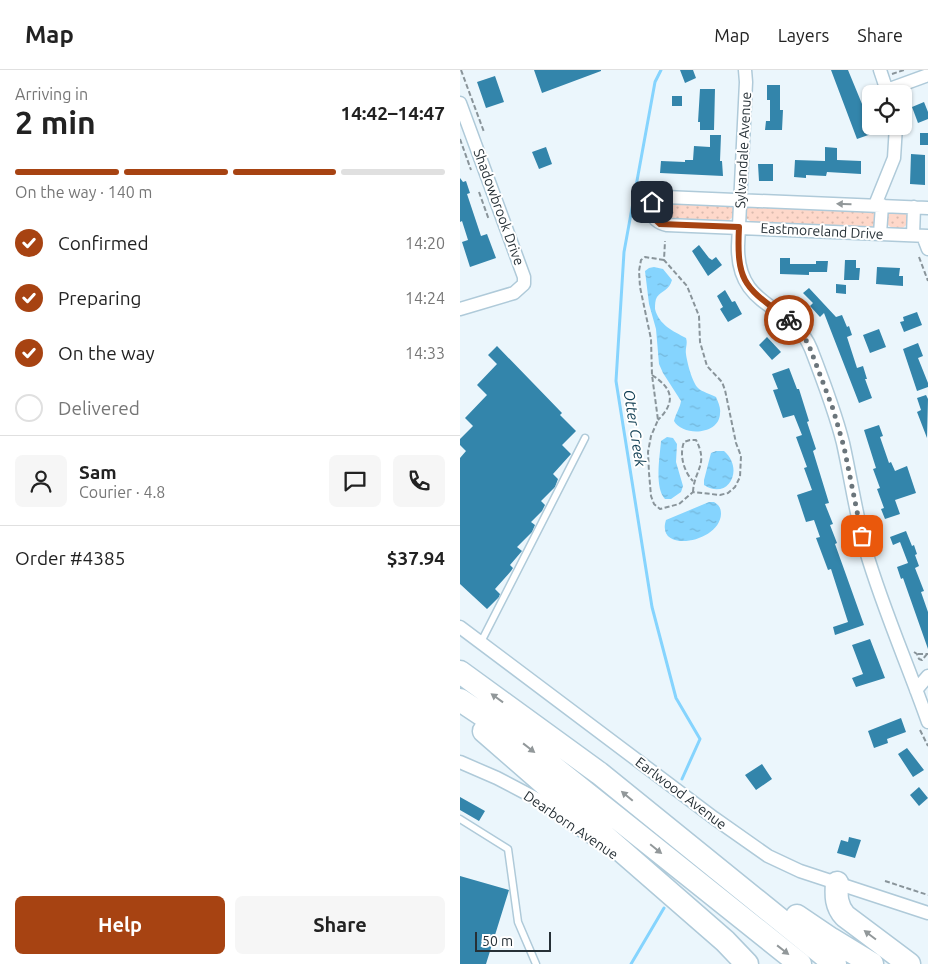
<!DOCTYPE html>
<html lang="en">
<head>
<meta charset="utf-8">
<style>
  :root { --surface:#fff; --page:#f6f6f6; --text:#222; --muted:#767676; --line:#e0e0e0; --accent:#a74312 }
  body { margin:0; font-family:Ubuntu,sans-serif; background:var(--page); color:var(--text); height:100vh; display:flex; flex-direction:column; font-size:19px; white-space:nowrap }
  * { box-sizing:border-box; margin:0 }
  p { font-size:16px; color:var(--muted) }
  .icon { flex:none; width:28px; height:28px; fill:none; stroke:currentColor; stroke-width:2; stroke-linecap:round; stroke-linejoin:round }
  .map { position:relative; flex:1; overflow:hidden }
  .panel { display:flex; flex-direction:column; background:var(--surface); width:460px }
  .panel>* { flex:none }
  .tools { position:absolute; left:402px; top:15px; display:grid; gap:10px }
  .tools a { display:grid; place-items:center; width:50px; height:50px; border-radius:8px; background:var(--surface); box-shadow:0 1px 4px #0004; font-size:25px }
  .scale { position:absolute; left:15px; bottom:12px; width:76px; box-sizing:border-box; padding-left:5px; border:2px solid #263036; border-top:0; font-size:14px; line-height:18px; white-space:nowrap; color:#263036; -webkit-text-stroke:4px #fff; paint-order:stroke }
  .pin { position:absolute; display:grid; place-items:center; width:42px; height:42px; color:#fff; margin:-21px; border-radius:10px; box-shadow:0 2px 8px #0006 }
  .courier { position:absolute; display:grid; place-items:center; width:50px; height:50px; margin:-25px; border:4px solid #a74312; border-radius:50%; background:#fff; color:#222; box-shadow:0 1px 6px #0007 }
  .summary em { font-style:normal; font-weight:600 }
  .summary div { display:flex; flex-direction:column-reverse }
  .summary { display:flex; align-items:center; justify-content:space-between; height:85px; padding:0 15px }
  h1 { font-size:32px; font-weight:600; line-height:38px }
  .bar { display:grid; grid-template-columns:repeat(4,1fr); gap:8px 5px; align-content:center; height:60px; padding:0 15px }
  .bar i { height:6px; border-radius:4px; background:var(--line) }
  .bar .active { background:var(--accent) }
  .bar p { grid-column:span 4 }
  .line { display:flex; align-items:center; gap:12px; padding:0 15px; border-top:1px solid var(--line) }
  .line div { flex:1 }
  .round { display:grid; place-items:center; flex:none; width:52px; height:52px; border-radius:8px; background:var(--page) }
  ol { padding:0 15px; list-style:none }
  li { display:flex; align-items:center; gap:15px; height:55px }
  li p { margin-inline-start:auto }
  li .icon { padding:5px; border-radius:50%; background:var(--accent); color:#fff; stroke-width:4 }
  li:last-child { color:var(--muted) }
  li i { width:28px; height:28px; border:2px solid var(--line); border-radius:50% }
  .cta { display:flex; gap:10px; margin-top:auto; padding:10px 15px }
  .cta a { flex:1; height:58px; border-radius:8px; background:var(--accent); color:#fff; font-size:20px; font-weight:600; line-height:58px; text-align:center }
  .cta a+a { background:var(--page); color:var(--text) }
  header { display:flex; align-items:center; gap:30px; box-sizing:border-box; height:70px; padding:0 25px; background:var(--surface); border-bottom:1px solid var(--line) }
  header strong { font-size:24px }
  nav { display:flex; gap:28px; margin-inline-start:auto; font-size:18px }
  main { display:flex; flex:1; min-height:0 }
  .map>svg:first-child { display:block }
</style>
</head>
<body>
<header>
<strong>Map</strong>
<nav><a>Map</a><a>Layers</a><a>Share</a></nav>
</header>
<main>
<section class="panel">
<div class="summary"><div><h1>2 min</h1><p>Arriving in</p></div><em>14:42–14:47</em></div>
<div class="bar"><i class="active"></i><i class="active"></i><i class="active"></i><i></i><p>On the way · 140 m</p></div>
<ol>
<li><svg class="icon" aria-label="check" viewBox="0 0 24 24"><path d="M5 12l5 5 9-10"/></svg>Confirmed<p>14:20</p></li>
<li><svg class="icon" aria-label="check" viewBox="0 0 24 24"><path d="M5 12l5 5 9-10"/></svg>Preparing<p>14:24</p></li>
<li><svg class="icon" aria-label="check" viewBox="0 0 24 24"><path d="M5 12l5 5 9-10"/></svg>On the way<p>14:33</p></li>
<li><i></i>Delivered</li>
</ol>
<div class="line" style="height:90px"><a class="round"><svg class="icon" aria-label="person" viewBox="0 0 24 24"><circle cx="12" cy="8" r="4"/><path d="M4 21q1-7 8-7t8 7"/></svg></a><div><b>Sam</b><p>Courier · 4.8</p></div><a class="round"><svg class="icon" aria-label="chat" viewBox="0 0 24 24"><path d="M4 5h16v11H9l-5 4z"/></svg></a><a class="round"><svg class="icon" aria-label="phone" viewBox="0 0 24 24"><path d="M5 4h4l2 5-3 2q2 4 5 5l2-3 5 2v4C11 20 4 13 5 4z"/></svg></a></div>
<div class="line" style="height:65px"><div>Order #4385</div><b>$37.94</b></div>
<div class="cta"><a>Help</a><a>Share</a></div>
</section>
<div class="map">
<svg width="468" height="894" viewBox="0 0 468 894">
  <defs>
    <pattern id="grass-dots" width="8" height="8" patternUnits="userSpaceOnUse" patternTransform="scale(1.25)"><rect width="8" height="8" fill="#fed8ca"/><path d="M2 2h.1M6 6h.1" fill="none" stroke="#dabaae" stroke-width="1.8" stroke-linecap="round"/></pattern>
    <pattern id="water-ripples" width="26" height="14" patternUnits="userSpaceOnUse" patternTransform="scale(1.25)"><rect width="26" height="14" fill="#85d4fe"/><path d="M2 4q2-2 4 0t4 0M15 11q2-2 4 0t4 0" fill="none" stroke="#73b6da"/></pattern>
  </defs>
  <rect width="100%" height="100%" fill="#ebf6fc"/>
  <path fill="url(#grass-dots)" d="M199,131L271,135L273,138L274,146L268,151L202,149L193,138Z
    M288,137L413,141L415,144V155L410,158L293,153L286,148L285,143Z
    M430,142L445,143L449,148C447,160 436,162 428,155L427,145Z"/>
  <path fill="url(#water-ripples)" d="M194,197L203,199L212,210C209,221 202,220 197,227C195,230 195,235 195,239C199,255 213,261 226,268C228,274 225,278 226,284C227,292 232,312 238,318C242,322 251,324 256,327C258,332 261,338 260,343C260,365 223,367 214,351C216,343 220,338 221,331L203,303L199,294L196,259L189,234L185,201L189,198Z
    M207,367L213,368L217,374L216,392L223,416L221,422L211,429H205C194,417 200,386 201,371Z
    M256,381H264C285,399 268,431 244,415V410L251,383Z
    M249,432H254C259,435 261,438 261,444C260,473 195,484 206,450Z"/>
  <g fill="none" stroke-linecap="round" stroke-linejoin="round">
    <path stroke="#85d4fe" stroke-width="3" d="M201,0L195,12L164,182L156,311L192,537L216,628L240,669L222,709
      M171,894L204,838"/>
  </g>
  <path fill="#3385ab" d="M74,0H141V1L82,23Z
    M220,0H233L236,8L225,13Z
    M371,0H388L414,63L397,69Z
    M35,6L44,32L26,38L17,12Z
    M307,15H320V40H323L322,60H305L306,51H310V30H307Z
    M240,19H255L254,60H240V52H238Z
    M212,26H222V36H212Z
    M464,32L468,42V49L458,53L452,37Z
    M460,63H468V75H460Z
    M250,65H261L260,91H262L263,106L200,103L201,91L225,92V90H233L234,76L250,77Z
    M86,77L92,94L79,99L72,82Z
    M365,77L377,78V90L401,91V104L367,102L366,106L346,105V108L334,107L335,90L365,91Z
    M451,84L465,85V115L450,114Z
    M298,94H313V111H299Z
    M0,108L3,112L6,111L10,123L7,124L21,166L27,164L36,188L10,197L2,172L8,170L2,151L0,152Z
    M239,175L249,188L252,190L256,187L262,195L248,206L232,181Z
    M320,188H330V194H356V191H368L367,202H349V205L320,204Z
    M385,190H396V198H400L399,210H384Z
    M417,197L440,198L439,206H443V216L416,214Z
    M376,214L386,215V224L376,223Z
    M349,218L376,247L382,245L387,257L389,256L392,265L387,267L397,298L403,296L407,309H405L412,328L399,333L364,243L360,247L350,236L353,233L343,223Z
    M265,220L272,232L275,231L282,244L268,252L260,239L263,237L257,226Z
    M457,242L462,255L444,262L440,252L444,251L443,247Z
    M419,259L426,277L410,283L403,265Z
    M307,267L321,282L312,290L299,275Z
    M458,273L463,286L458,288L468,313V317L457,321L443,279Z
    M37,276L102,343L100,345L116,361L102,375L111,384L93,404L98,409L95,417L81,431L85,435L82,441L71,452L75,455L72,462L57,477L62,481L50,495L53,498L51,501L35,519L40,524L39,527L27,539L0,514V388L6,381L0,375V369L13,356L5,348L27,325L17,315L37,294L28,285Z
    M329,298L337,319H339L349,351L347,352L356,379L353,381L369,433L365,434L373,454L370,455L377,473L375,474L404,555L375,565L373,557L388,552L371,499L368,500L356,468L360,467L354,450L346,452L337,425L352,420L344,398L347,397L336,367L342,365L334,345L323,348L313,320L318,319L312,304Z
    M466,325L468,329L467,368L457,342L461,340L457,328Z
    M419,355L423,366L420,367L429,393L431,392L435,401L447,396L456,423L435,430L440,444L425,449L421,439L424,438L417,419L420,418L413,399L416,398L404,360Z
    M446,461L452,476L454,475L457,484L455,485L459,496L455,498L464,521L461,522L468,542V579L443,508L441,509L437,497L448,493L440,472L433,475L430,467Z
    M410,569L425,608L396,617L392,608L403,604L392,575Z
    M441,648L446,662L427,669L428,673L414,678L408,661Z
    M447,678L464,700L453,707L438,684Z
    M302,694L312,709L296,720L285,705Z
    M459,717L468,728L459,736L450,725Z
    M0,727L25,741L19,751L0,740Z
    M389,767L401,770L395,788L377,783L381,770L388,772Z
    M0,806L49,820L26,894H0Z"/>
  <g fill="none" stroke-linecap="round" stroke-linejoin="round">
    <g stroke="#afcad9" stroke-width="9">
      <path id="lane" d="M21,572L125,368
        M0,749L48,779L58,852L76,894"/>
    </g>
    <g stroke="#afcad9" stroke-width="15">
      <path id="street" d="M285,0L286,12L278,176C277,241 332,232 351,279C363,310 375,341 383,373C391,409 396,445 406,481C423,539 448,595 468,652
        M420,0L428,24
        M427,20L468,5
        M0,33L64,207V214L54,223L0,239
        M415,135L434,88L436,56
        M468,138L205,127C182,130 189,152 207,155L468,166
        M420,164L422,135
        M453,165L454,137
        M463,166L468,179
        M0,557L254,748L308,786L340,801L468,843
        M456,620L468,606
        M0,692L37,708L77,729L132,768"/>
    </g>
    <g stroke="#afcad9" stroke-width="25">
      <path id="highway" d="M0,602L139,703L375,894
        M0,630L57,668L340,894
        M24,661L265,871L287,894
        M377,813C376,826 376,836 385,846L449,894
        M337,846L371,869L412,894"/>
    </g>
    <path stroke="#89949a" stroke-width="2" stroke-dasharray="5 2.5" stroke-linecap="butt" d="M1,0L24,62
      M432,4L444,0
      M444,42L445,49
      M0,69L11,100
      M19,122L29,150
      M459,187L468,211
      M204,190L185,187L181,190L179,201L180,217L191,269L192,305L198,350L191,366L188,382L189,403L191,426L194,434L200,439L219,434L233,422L260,425L268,423L275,417L280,407L281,386L276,373L265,320L262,312L247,296L240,272L239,246L227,216L204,190L205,171
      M192,305C212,318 217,331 198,350
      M233,422C234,400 249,395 236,370H230L224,372C219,385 224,402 233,411
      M454,582L457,584L459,589L462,590L467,584
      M458,584H468
      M460,660L468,676
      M425,811L468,825"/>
    <use href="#lane" stroke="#fff" stroke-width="6"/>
    <use href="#street" stroke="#fff" stroke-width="12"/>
    <use href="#highway" stroke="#fff" stroke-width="22"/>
  </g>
  <defs><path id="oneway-solid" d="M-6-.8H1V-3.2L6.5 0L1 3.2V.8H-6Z" transform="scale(1.25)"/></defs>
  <g fill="#92989a">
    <use href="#oneway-solid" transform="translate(384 134) rotate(-178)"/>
    <use href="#oneway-solid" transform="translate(37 628) rotate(-144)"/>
    <use href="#oneway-solid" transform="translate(69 678) rotate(38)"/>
    <use href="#oneway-solid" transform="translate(167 726) rotate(-140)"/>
    <use href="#oneway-solid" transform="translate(196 779) rotate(39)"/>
    <use href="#oneway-solid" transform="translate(410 865) rotate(-143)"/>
    <use href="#oneway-solid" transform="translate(323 880) rotate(38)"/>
  </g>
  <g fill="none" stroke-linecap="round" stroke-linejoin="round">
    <path stroke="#6b757b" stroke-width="5" stroke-dasharray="0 9" d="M329,250L336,257L348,273L373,339L384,377L402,466"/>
    <path stroke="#a74312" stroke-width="6" d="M192,132C189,141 192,148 200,154L279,157C276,215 286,217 329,250"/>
  </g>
  <g text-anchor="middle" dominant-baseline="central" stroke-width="4" stroke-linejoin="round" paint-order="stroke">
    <g font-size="14" fill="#263036" stroke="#fff">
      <text transform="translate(283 80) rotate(-87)">Sylvandale Avenue</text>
      <text transform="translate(39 137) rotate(70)">Shadowbrook Drive</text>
      <text transform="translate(362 161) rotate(3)">Eastmoreland Drive</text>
      <text transform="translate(221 723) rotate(37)">Earlwood Avenue</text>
      <text transform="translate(111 755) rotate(34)">Dearborn Avenue</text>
    </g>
    <g font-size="15" font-style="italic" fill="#124055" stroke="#fff">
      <text transform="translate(175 358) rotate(81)">Otter Creek</text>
    </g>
  </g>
</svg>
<div class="tools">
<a><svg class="icon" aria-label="locate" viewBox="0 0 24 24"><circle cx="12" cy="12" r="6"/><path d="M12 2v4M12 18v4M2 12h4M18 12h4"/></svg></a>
</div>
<div class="scale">50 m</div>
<div class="pin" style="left:402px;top:466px;background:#ea580c"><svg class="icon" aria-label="bag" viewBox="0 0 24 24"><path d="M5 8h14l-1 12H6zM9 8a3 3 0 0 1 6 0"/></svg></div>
<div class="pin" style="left:192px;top:132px;background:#1f2937"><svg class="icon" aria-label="home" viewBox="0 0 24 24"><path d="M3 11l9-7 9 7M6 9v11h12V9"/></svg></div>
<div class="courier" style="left:329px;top:250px"><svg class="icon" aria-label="bike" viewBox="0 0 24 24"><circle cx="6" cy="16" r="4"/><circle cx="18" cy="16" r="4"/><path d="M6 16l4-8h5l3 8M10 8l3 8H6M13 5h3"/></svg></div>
</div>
</main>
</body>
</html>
